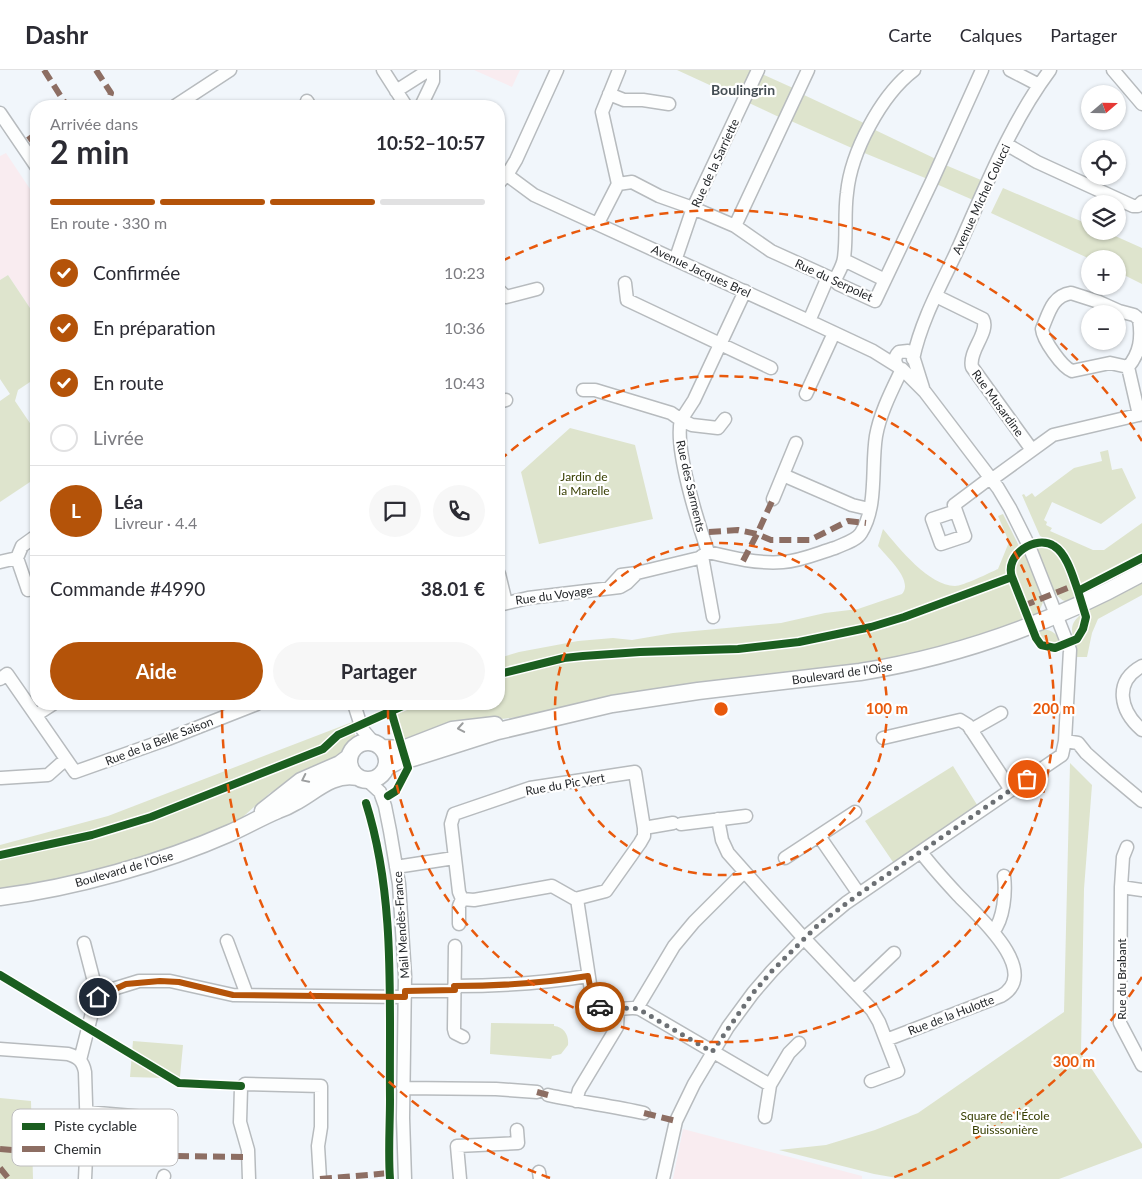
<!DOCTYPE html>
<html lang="fr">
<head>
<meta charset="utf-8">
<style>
  :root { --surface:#fff; --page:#f7f7f7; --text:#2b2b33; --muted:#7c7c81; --line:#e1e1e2; --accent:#b45309 }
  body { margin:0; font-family:Lato,sans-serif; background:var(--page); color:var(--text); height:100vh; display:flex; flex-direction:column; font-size:19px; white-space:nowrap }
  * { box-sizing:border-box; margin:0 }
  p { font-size:16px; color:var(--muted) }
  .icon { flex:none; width:28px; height:28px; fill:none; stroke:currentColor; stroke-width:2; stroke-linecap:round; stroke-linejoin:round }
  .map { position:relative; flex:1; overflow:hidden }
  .sheet { position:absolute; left:30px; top:30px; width:475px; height:610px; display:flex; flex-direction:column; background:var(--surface); border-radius:20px; box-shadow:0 1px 4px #0004 }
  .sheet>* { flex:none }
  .needle { width:32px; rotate:70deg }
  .controls { position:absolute; left:1081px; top:15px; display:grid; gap:10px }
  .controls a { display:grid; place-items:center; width:45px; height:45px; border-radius:50%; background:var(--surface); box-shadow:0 1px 4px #0004; font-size:25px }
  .pin { position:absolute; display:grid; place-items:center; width:42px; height:42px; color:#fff; margin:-21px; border:2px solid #fff; border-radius:50%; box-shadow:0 1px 5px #0007 }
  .courier { position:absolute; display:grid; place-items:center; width:50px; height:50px; margin:-25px; border:4px solid #b45309; border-radius:50%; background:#fff; color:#222; box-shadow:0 1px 6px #0007 }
  .overview em { font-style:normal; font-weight:700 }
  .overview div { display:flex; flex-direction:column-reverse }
  .overview { display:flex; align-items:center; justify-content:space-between; height:85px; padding:0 20px }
  h1 { font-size:32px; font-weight:700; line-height:38px }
  .bar { display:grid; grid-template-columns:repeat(4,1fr); gap:8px 5px; align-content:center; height:60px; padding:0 20px }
  .bar i { height:6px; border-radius:4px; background:var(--line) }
  .bar .current { background:var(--accent) }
  .bar p { grid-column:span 4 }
  .line { display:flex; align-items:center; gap:12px; padding:0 20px; border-top:1px solid var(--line) }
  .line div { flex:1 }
  .round { display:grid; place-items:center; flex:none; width:52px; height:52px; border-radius:26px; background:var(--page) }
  ol { padding:0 20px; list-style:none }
  li { display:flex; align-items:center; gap:15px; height:55px }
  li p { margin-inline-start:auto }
  li .icon { padding:5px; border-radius:50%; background:var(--accent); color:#fff; stroke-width:4 }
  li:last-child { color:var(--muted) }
  li i { width:28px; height:28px; border:2px solid var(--line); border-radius:50% }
  .button { display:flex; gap:10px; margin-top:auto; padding:10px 20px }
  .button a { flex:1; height:58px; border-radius:30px; background:var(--accent); color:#fff; font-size:20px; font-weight:700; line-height:58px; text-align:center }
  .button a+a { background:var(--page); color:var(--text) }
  header { display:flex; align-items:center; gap:30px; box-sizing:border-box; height:70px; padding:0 25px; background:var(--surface); border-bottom:1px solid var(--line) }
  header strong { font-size:24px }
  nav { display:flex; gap:28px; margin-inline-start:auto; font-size:18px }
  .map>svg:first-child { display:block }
</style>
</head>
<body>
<header>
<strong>Dashr</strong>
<nav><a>Carte</a><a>Calques</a><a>Partager</a></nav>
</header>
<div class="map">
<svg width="1142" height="1109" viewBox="0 0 1142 1109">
  <rect width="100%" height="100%" fill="#f1f6fb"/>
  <path fill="#f9ecf0" d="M474,0H520L512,17Z
    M6,83L36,128V247L8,205L0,210V86Z
    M683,1059L862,1106V1109H673Z"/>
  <path fill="#dee4cd" d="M677,0H751L740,29Z
    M760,3L793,18L781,48L747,32Z
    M804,25L866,54L854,79L791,51Z
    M873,59L938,90L930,110L862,82Z
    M943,94L981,110L973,130L934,113Z
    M1003,118L1090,155V161H1104L1142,178V214L1118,202V189H1090L991,143Z
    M8,205L36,247V308L18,320L15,331L36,362V408L0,432V331L10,324L0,309V210Z
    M570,358L635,375L653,449L539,474L521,402Z
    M1108,380L1112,400L1122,398L1136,428L1101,454L1052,432L1044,450L1047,452L1046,455L1052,458L1050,461L1093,480H1104L1142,453V485L1079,517L1067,488L1059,475L1040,466L1022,425L1024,424L1026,427L1032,423L1035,427L1074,398L1102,391L1100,382Z
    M1003,444L1019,476C1011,485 1004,493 1008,505L886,550L815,566L756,574L653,580H599L552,588L499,601V588L519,582L578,571L613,568L632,570L673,563L781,553L825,543L858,539L902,524C914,511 887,487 878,476L883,459C899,478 929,516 955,516C963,516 989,503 998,499L1009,472L998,446Z
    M1043,476C1063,475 1071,512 1077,528C1073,530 1069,532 1065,531C1051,527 1041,491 1036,478Z
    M1026,481L1044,530L1038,544L1032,548L1013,498L1016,490Z
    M1142,492V498L1083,528L1081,523Z
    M1011,511L1025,549L960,573L872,593L610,628L518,647L476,652L405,674L395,643L415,634H499V606L536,596L580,590L633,585L761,580L846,566L890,554Z
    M1142,511V525L1098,549L1092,563L1087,587H1074V574C1085,564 1087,555 1088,540Z
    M1083,543L1081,558L1074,568C1069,557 1074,549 1083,543Z
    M1039,559C1050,559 1056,562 1061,572C1050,574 1040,572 1036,560Z
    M355,651V667L344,679L338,690L309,702L270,723L236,753L180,776L127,793L56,811L0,820V775L108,746Z
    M1070,693L1092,715L1084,819L1081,983L1142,1074V1078L1059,1109H903L874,1104L779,1080L826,1075L875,1060L918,1043L1064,942Z
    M953,696L979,738L895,795L865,751Z
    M491,953L554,954V956C564,957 569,965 568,975L561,984L552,986L551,989L490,984Z
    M133,971L183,975L179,1017L164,1008L130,1007Z
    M0,1028L31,1031L33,1109H0Z"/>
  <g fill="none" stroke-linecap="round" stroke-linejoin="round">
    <g stroke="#b7bbbe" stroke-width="15">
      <path id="minor" d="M383,0L406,36
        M1010,0L1039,15
        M1113,0L1142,34
        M396,21L429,0
        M609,24L624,30H643L669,34
        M307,31L310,36
        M175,36L230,0
        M421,36L433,11V1L430,0
        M0,43L36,96
        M1006,74L1037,92L1133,136H1138L1142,132
        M507,105L534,125L809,251L873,281L897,296
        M499,113L510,100L516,90L557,0
        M618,114L632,112L659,126L693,138L735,156L771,181L835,210L838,214L875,231L932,111L982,0
        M598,153L618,114L602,42L619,0
        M735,156L808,0
        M676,188L693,138L758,0
        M844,190L885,210
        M835,210C838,203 843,196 844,188C847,167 844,144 847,123C851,82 881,25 914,0
        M625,213L627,230L771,298
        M499,220L506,227L537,219
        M1071,223L1099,232L1119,241L1134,245L1139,249C1142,268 1140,283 1128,297L1110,293L1072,301C1062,297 1043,270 1042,259C1049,243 1052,226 1071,223Z
        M936,226L983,249C990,262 968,281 972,297L1032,380
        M809,251L828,207
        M913,289C921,251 940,217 956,183C984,121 1009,55 1050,0
        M1128,297L1139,345
        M899,298C894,293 894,287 899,282L908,281L913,286L923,318
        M583,320H595L671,343L681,350C674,378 698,453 708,482
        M806,324L834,263
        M499,332L506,330
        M725,349L718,358L692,355L681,350L694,330L745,221
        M783,405L852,435L869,439
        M991,410L1053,365L1142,344
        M773,429L796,373
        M956,441L965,466L941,474L932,449Z
        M956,441L954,435L990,408
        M702,486L713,547
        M17,488L22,476L36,466
        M0,492L17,488L28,520L36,517
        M499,504L506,533
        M610,517L621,505L637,503L699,488L708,482C733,488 758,494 783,492C801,491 818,483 835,478C843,474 856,471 861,463C878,436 871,397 876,366C880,343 892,320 902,299L925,322L998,418L1010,438L1029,476L1070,580L1065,671L1062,685L846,833L804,868L772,901L753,923L728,957L694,1014L676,1051L663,1109
        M499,535L528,528L620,517L627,513L637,503
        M1142,596C1113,612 1120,641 1142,660
        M0,609L7,604L75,702L168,669L257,634
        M354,634L362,659L373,672
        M36,645L53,634
        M971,660L1001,643
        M883,668L960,650L968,655L1011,720
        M1065,671L1078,673L1086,683L1105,700L1142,731
        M635,702L644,758V766L640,773L606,821L575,829L552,816L474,830L462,829L459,822L451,754L454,744L530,718Z
        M1,708L48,705L66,689
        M367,710L380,722L385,736L390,761L399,814L405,906L403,1048L405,1109
        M718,749L722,770L728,783L800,864L872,940L879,952L898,1001L871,1011
        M681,754L746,746
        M644,758L673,753
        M819,766L859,824
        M1127,777L1123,787L1121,817L1120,953L1142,995
        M785,788L855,742
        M396,797L454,788
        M1121,817L1142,820
        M577,829L592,927C597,950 626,934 640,939L770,1015L789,983L799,973
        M459,854V836L462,829
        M993,862C1004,849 1006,822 1004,806
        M227,871L247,925
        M84,873L98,927
        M455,876L454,959L455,963L463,967
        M454,916C500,916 544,913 588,906
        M405,921H455
        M854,921L894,883
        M637,938L674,876L694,852L744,802
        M886,970L1001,926C1043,902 976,844 958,825C945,811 932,797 921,782
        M0,979L68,984C78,987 83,991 85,1002L87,1066L85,1109
        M80,990L95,931L104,923L113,919L139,911H170L233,925L405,927
        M403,1018L496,1019L537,1022
        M548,1025C580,1032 612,1036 644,1043
        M576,1031L579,1020L617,957L618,939
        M86,1042L168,1049
        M765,1047L770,1015
        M539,1102L540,1109
        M163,1109L164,1106
        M249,1109L248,1080L240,1052L241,1018L245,1014L321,1016V1057L318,1076L320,1109
        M460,1109L457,1076L518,1073L517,1060"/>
    </g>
    <g stroke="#b7bbbe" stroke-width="19">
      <path id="major" d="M349 691a19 19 0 1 1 38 0a19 19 0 1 1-38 0Z
        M382,678L403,679L452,660L495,655
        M386,697L398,691L413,688L498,661L612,634L698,621L860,602C959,586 1054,552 1142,503
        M263,741L301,711L340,694L348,688
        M0,827C73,818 162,793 230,763C246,756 261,747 278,740C284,738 290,735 295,732C314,722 333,702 357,707"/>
    </g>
    <use href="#minor" stroke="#fdfefe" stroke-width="12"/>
    <use href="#major" stroke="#fdfefe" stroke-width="16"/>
    <path stroke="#8d6e63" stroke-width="6" stroke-dasharray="12 6" stroke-linecap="butt" d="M44,0L67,36
      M96,0L111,23L107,36
      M28,70L36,64
      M709,462L738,460L757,464L771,470H810L848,451L866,453
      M743,491L757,464L773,429
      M1023,536L1075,515
      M537,1022L548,1025
      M644,1043L676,1051
      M0,1079L69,1085
      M87,1085L249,1087
      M0,1098L9,1109
      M320,1109L390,1103"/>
    <g stroke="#fff" stroke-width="11">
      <path id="cycleway" d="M1012,507L1036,568L1041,575L1055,578L1077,569L1083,559L1086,547L1078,521
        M499,604L564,588L583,586L640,582L738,579L799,572L871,557L904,547L1012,507C1004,485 1036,464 1054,476C1067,484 1073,507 1078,521L1142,488
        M388,726L396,721L408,698L391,641
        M366,733C396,828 389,931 390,1029C390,1055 388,1083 390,1109
        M0,785L92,765L151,747L323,679L338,665L407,634
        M0,905L179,1013L241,1016"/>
    </g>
    <use href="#cycleway" stroke="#1b5e20" stroke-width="8"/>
  </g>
  <defs><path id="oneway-chevron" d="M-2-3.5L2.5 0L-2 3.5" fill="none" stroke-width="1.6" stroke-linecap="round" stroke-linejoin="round" transform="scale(1.25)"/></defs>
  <g stroke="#9c9e9f">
    <use href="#oneway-chevron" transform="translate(461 658) rotate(170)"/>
    <use href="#oneway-chevron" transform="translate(305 709) rotate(154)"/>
  </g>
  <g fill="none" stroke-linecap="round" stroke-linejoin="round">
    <path stroke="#6c7074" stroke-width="5" stroke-dasharray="0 9" d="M600,937C613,945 627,934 640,940L712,982L753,923L772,901L819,854L859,824L1027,709"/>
    <path stroke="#b45309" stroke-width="6" d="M98,927L126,914L160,911L179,912L233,925L405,927V921L455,920L454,916C500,916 544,913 588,906L593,931L600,937"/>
  </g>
  <g fill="none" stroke="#e8590c" stroke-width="2.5" stroke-dasharray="9 6">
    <circle cx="721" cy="639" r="166"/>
    <path d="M500 390A333 333 0 1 1 388 636"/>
    <path d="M1142 907A499 499 0 0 1 892 1108M550 1108A499 499 0 0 1 222 635M502 191A499 499 0 0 1 1142 371"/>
  </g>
  <g text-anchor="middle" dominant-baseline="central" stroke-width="4.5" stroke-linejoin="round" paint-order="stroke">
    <g font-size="12" fill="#25282b" stroke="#fff">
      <text transform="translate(715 93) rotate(-65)">Rue de la Sarriette</text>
      <text transform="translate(981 129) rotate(-65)">Avenue Michel Colucci</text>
      <text transform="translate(701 201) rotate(25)">Avenue Jacques Brel</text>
      <text transform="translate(834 210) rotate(25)">Rue du Serpolet</text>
      <text transform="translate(998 333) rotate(54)">Rue Musardine</text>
      <text transform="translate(691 416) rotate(77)">Rue des Sarments</text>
      <text transform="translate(554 525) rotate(-8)">Rue du Voyage</text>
      <text transform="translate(842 603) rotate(-8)">Boulevard de l'Oise</text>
      <text transform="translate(159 671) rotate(-21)">Rue de la Belle Saison</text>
      <text transform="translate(565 714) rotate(-10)">Rue du Pic Vert</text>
      <text transform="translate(124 799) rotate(-16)">Boulevard de l'Oise</text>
      <text transform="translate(401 855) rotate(-94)">Mail Mendès-France</text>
      <text transform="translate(1121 909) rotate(-90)">Rue du Brabant</text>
      <text transform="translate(951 945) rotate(-21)">Rue de la Hulotte</text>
    </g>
    <g font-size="12" fill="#373e00" stroke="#fff">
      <text x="584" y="406">Jardin de<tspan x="584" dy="14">la Marelle</tspan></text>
      <text x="1005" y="1045">Square de l'École<tspan x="1005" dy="14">Buisssonière</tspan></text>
    </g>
    <g font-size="14" font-weight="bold" fill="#454e54" stroke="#fff">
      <text x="743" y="19">Boulingrin</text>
    </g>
  </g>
  <rect x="12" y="1039" width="166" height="57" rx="8" fill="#fff" stroke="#bebebf" stroke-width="1"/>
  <rect x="22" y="1053" width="23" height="7" fill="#1b5e20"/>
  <rect x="22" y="1076" width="23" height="6" fill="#8d6e63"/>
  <g font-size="14" fill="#25282b">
    <text x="54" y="1061">Piste cyclable</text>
    <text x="54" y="1084">Chemin</text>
  </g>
  <circle cx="721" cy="639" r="8" fill="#e8590c" stroke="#fff" stroke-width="2.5"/>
  <g font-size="15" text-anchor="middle" font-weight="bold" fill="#e8590c" stroke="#fff" stroke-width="4.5" stroke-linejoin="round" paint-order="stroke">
    <text x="887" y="644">100 m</text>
    <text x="1054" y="644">200 m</text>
    <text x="1074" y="997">300 m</text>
  </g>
</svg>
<div class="controls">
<a><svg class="needle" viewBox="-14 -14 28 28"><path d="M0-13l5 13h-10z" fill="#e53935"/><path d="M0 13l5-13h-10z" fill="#7c7c81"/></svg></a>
<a><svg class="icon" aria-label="locate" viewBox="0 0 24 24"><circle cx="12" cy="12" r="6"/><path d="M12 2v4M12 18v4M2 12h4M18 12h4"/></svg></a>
<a><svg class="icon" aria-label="layers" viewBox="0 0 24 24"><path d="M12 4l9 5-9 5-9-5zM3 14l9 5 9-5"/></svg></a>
<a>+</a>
<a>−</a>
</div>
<div class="pin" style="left:1027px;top:709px;background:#ea580c"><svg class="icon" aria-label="bag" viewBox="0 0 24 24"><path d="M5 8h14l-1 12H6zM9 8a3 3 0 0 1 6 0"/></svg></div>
<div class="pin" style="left:98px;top:927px;background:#1f2937"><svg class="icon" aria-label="home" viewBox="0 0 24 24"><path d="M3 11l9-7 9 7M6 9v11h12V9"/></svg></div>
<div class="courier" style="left:600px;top:937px"><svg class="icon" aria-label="car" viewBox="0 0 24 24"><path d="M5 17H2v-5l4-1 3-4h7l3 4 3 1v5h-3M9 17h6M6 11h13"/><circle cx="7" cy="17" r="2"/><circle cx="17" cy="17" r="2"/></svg></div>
<section class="sheet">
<div class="overview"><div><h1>2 min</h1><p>Arrivée dans</p></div><em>10:52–10:57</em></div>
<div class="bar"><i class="current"></i><i class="current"></i><i class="current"></i><i></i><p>En route · 330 m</p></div>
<ol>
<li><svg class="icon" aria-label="check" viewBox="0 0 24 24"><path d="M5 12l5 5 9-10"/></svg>Confirmée<p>10:23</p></li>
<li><svg class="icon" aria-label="check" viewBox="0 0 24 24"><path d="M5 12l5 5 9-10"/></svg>En préparation<p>10:36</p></li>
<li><svg class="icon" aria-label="check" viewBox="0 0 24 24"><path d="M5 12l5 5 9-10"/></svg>En route<p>10:43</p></li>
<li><i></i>Livrée</li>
</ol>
<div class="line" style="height:90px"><b class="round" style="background:var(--accent);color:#fff">L</b><div><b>Léa</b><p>Livreur · 4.4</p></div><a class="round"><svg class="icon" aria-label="chat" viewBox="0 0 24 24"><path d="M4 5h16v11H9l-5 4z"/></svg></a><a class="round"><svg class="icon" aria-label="phone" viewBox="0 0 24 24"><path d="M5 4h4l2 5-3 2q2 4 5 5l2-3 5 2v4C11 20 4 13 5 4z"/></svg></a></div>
<div class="line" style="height:65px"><div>Commande #4990</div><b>38.01 €</b></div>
<div class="button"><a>Aide</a><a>Partager</a></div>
</section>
</div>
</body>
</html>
